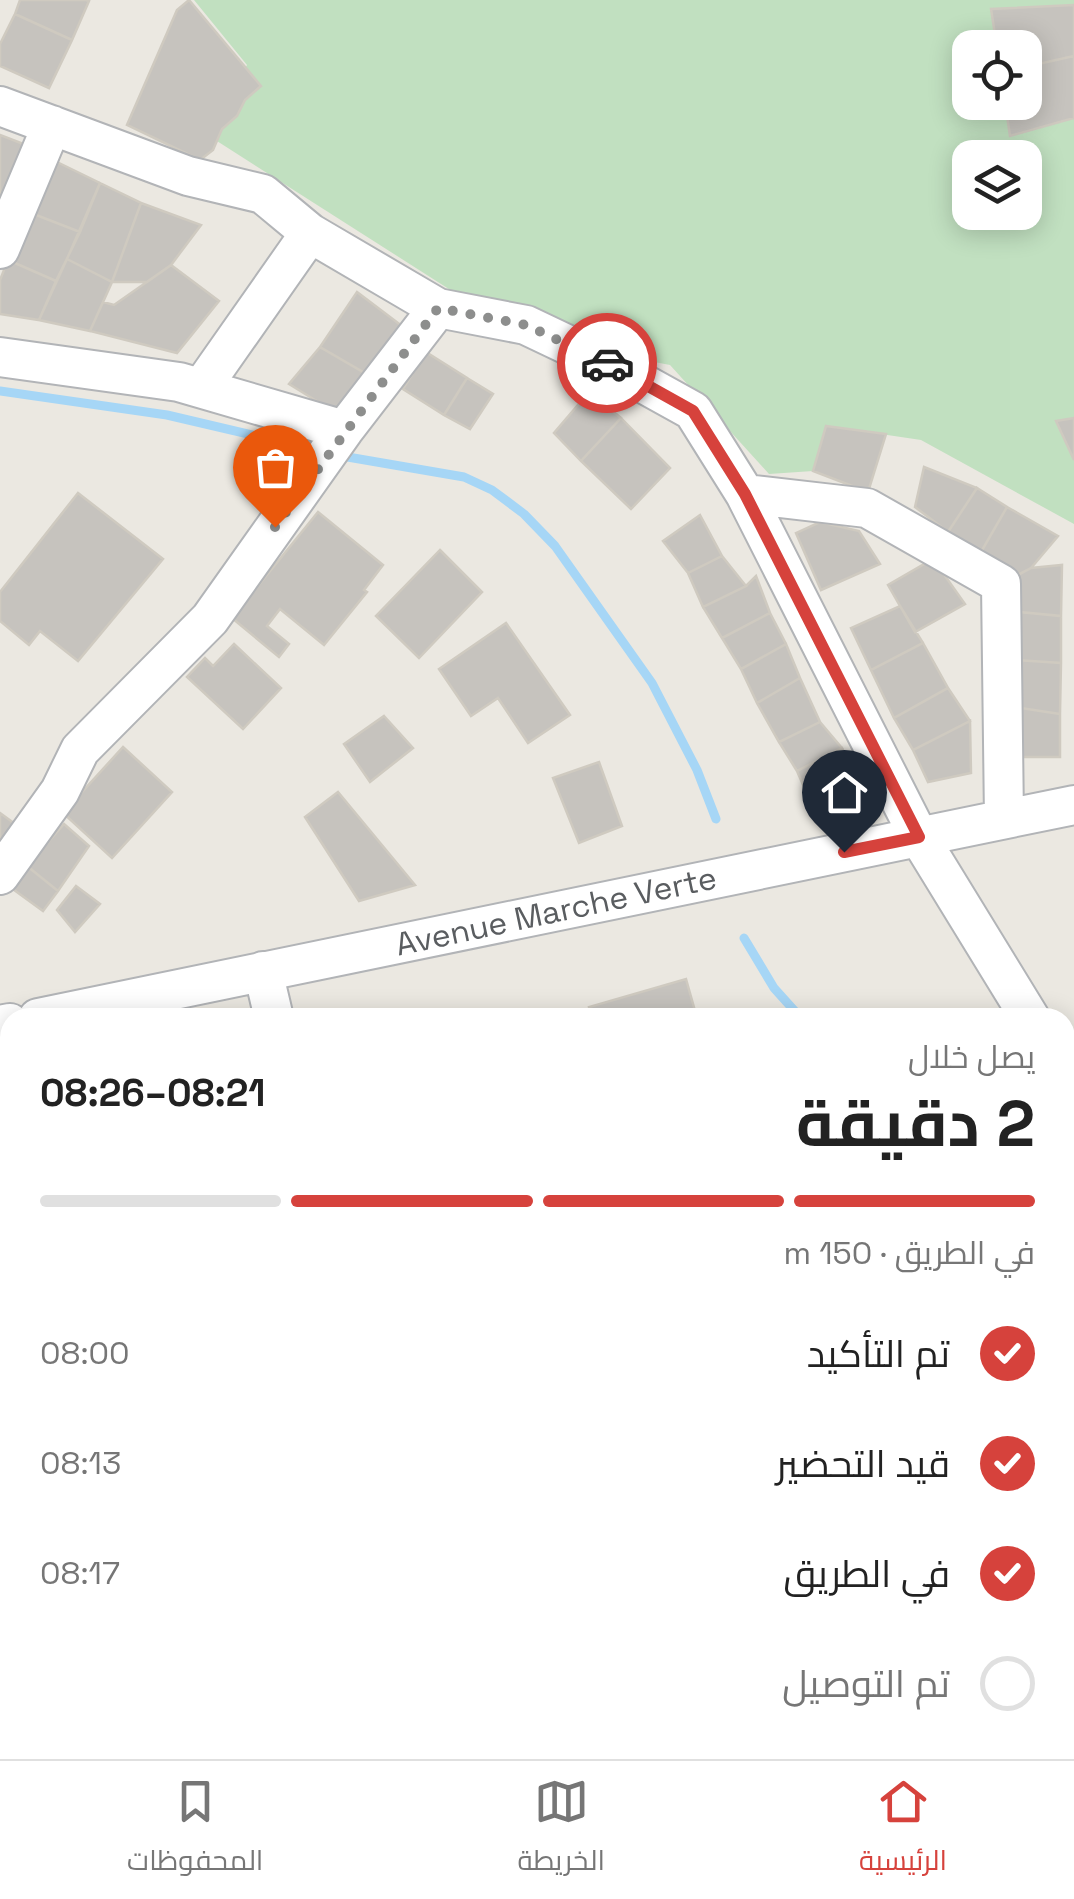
<!DOCTYPE html>
<html lang="ar">
<head>
<meta charset="utf-8">
<style>
  :root { --surface:#fff; --page:#f2f2f2; --text:#222; --muted:#767676; --line:#e0e0e0; --accent:#d6423c }
  body { margin:0; font-family:"Space Grotesk",Cairo,sans-serif; background:var(--page); color:var(--text); direction:rtl; height:100vh; display:flex; flex-direction:column; font-size:38px; white-space:nowrap }
  * { box-sizing:border-box; margin:0 }
  p { font-size:32px; color:var(--muted) }
  .icon { flex:none; width:55px; height:55px; fill:none; stroke:currentColor; stroke-width:2; stroke-linecap:round; stroke-linejoin:round }
  .map { position:relative; flex:1; overflow:hidden; direction:ltr }
  .side { position:absolute; left:0px; top:1008px; width:1075px; height:752px; display:flex; flex-direction:column; background:var(--surface); border-radius:30px 30px 0 0; box-shadow:0 5px 25px #0003; direction:rtl }
  .side>* { flex:none }
  .buttons { position:absolute; left:952px; top:30px; display:grid; gap:20px }
  .buttons a { display:grid; place-items:center; width:90px; height:90px; border-radius:20px; background:var(--surface); box-shadow:0 5px 25px #0003; font-size:50px }
  .pin { position:absolute; display:grid; place-items:center; width:85px; height:85px; color:#fff; margin:-102px -42px; border-radius:50% 50% 50% 0; rotate:-45deg; box-shadow:0 0 10px #0007 }
  .pin .icon { rotate:45deg }
  .courier { position:absolute; display:grid; place-items:center; width:100px; height:100px; margin:-50px; border:8px solid #d6423c; border-radius:50%; background:#fff; color:#222; box-shadow:0 2px 12px #0007 }
  .head em { font-style:normal; font-weight:700 }
  .head div { display:flex; flex-direction:column-reverse }
  .head { display:flex; align-items:center; justify-content:space-between; height:170px; padding:0 40px }
  h1 { font-size:65px; font-weight:700; line-height:75px }
  .bar { display:grid; grid-template-columns:repeat(4,1fr); gap:15px 10px; align-content:center; height:120px; padding:0 40px }
  .bar i { height:12px; border-radius:8px; background:var(--line) }
  .bar .current { background:var(--accent) }
  .bar p { grid-column:span 4 }
  ol { padding:0 40px; list-style:none }
  li { display:flex; align-items:center; gap:30px; height:110px }
  li p { margin-inline-start:auto }
  li .icon { padding:10px; border-radius:50%; background:var(--accent); color:#fff; stroke-width:4 }
  li:last-child { color:var(--muted) }
  li i { width:55px; height:55px; border:5px solid var(--line); border-radius:50% }
  .tabs { display:flex; justify-content:space-around; align-items:center; height:140px; border-top:2px solid var(--line); background:var(--surface); font-size:28px; color:var(--muted) }
  .tabs a { display:grid; justify-items:center; gap:5px }
  .tabs .current { color:var(--accent) }
  .map>svg:first-child { display:block }
</style>
</head>
<body>
<div class="map">
<svg width="1074" height="1759" viewBox="0 0 1074 1759">
  <rect width="100%" height="100%" fill="#ebe8e1"/>
  <path fill="#c1e0c0" fill-rule="evenodd" d="M194,0H1074V524L921,440L827,426L813,471L769,474L670,365L524,337L206,134L247,65ZM970,48H1025V102H970ZM970,158H1025V212H970Z"/>
  <g fill="none" stroke-linecap="round" stroke-linejoin="round">
    <path stroke="#a6d6f6" stroke-width="9" d="M0,391L167,415L316,450
      M336,455L464,477L492,490L524,514L555,546L652,683L697,770L716,819
      M744,938L774,988L801,1018
      M1065,1310L1074,1320"/>
  </g>
  <path fill="#c6c3be" stroke="#cfcac0" stroke-width="2.5" d="M20,0H86L89,1L72,40L15,14Z
    M189,0L261,86L245,100L237,116L222,129L213,150L200,160L127,125L177,10Z
    M1074,5V56L1025,67V48H997L991,9Z
    M15,14L72,40L49,88L0,66V44Z
    M1074,56V118L1010,136L1005,102H1025V67Z
    M0,135L26,145L0,202Z
    M57,162L100,183L80,232L31,213Z
    M100,183L141,203L112,282L67,259Z
    M141,203L201,225L171,265L147,282H112Z
    M31,213L80,232L56,281L8,260Z
    M67,259L112,282L90,331L39,320Z
    M8,260L56,281L39,320L0,314V280Z
    M171,265L219,301L177,353L90,331L103,302L114,305Z
    M357,292L402,326L370,376L320,347Z
    M320,347L370,376L336,413L289,384Z
    M426,352L467,378L444,415L403,389Z
    M467,378L493,394L470,429L444,415Z
    M589,392L621,418L581,461L554,433Z
    M621,418L670,468L631,509L581,461Z
    M1074,418V460L1056,421Z
    M826,426L886,434L868,492L813,471Z
    M924,467L977,488L948,532L915,507Z
    M977,488L1007,507L981,552L948,532Z
    M78,493L163,559L78,661L40,631L29,645L0,621V592Z
    M1007,507L1058,536L1031,568L1016,576L981,552Z
    M318,512L383,565L364,590L367,592L324,645L280,609L267,626L289,644L279,657L232,618Z
    M700,515L722,556L688,573L663,541Z
    M820,522L859,531L880,564L821,590L796,533Z
    M440,550L482,592L419,658L376,616Z
    M722,556L746,586L703,607L688,573Z
    M933,559L965,604L915,632L888,585Z
    M1062,565L1061,616L1020,612L1016,576L1031,568Z
    M756,576L770,613L722,638L703,607L746,586Z
    M900,606L923,643L871,670L851,628Z
    M1020,612L1061,616V663L1015,660Z
    M770,613L786,644L741,669L722,638Z
    M506,623L570,715L528,743L498,698L471,716L439,669Z
    M923,643L948,688L894,718L871,670Z
    M234,644L281,688L243,729L187,677L205,658L213,666Z
    M786,644L800,678L757,703L741,669Z
    M1015,660L1061,663L1060,714L1015,707Z
    M800,678L820,722L779,742L757,703Z
    M948,688L970,721L913,750L894,718Z
    M1015,707L1060,714V757H1013Z
    M384,716L413,748L370,782L344,744Z
    M970,721L971,773L928,782L913,750Z
    M820,722L842,748L797,771L779,742Z
    M123,747L172,792L112,858L63,813Z
    M842,748L859,787L811,803L797,771Z
    M599,762L622,826L579,843L553,778Z
    M338,792L415,885L359,901L305,817Z
    M0,813L22,829L0,859Z
    M64,824L89,846L58,891L27,866Z
    M27,866L58,891L43,911L10,887Z
    M76,886L100,904L75,932L57,910Z
    M686,979L697,1018H592L589,1007Z
    M5,1172L10,1175V1237L0,1250V1178Z
    M10,1326V1397L0,1385V1334Z
    M560,1750H625L630,1759H561L557,1752Z"/>
  <g fill="none" stroke-linecap="round" stroke-linejoin="round">
    <g stroke="#b2b4b7" stroke-width="42">
      <path id="minor" d="M0,106L188,176L263,194L310,233L438,308L526,325L610,365L693,411L745,494L919,837L1030,1018
        M0,249L52,125
        M0,357L179,382L344,430
        M202,387L310,233
        M745,494L867,508L1001,584L1004,819
        M0,875L60,791L80,750L210,619L344,430L438,308
        M263,971L274,1018
        M38,1018L1074,805
        M0,1025L10,1023
        M1065,1074L1074,1089
        M0,1636L10,1637
        M1065,1687L1074,1684
        M802,1750L806,1759
        M850,1759L877,1750"/>
    </g>
    <use href="#minor" stroke="#fff" stroke-width="38"/>
  </g>
  <g fill="none" stroke-linecap="round" stroke-linejoin="round">
    <path stroke="#8d8e8d" stroke-width="10" stroke-dasharray="0 18" d="M275,527L438,308L526,325L607,363"/>
    <path stroke="#d6423c" stroke-width="12" d="M607,363L693,411L745,494L919,837L844,852"/>
  </g>
  <g text-anchor="middle" dominant-baseline="central" stroke-width="9" stroke-linejoin="round" paint-order="stroke">
    <g font-size="32" fill="#5a5d60" stroke="#fff">
      <text transform="translate(556 911) rotate(-12)">Avenue Marche Verte</text>
    </g>
  </g>
</svg>
<div class="buttons">
<a><svg class="icon" aria-label="locate" viewBox="0 0 24 24"><circle cx="12" cy="12" r="6"/><path d="M12 2v4M12 18v4M2 12h4M18 12h4"/></svg></a>
<a><svg class="icon" aria-label="layers" viewBox="0 0 24 24"><path d="M12 4l9 5-9 5-9-5zM3 14l9 5 9-5"/></svg></a>
</div>
<div class="pin" style="left:275px;top:527px;background:#ea580c"><svg class="icon" aria-label="bag" viewBox="0 0 24 24"><path d="M5 8h14l-1 12H6zM9 8a3 3 0 0 1 6 0"/></svg></div>
<div class="pin" style="left:844px;top:852px;background:#1f2937"><svg class="icon" aria-label="home" viewBox="0 0 24 24"><path d="M3 11l9-7 9 7M6 9v11h12V9"/></svg></div>
<div class="courier" style="left:607px;top:363px"><svg class="icon" aria-label="car" viewBox="0 0 24 24"><path d="M5 17H2v-5l4-1 3-4h7l3 4 3 1v5h-3M9 17h6M6 11h13"/><circle cx="7" cy="17" r="2"/><circle cx="17" cy="17" r="2"/></svg></div>
<section class="side">
<div class="head"><div><h1>2 دقيقة</h1><p>يصل خلال</p></div><em>08:21–08:26</em></div>
<div class="bar"><i class="current"></i><i class="current"></i><i class="current"></i><i></i><p>في الطريق · 150 m</p></div>
<ol>
<li><svg class="icon" aria-label="check" viewBox="0 0 24 24"><path d="M5 12l5 5 9-10"/></svg>تم التأكيد<p>08:00</p></li>
<li><svg class="icon" aria-label="check" viewBox="0 0 24 24"><path d="M5 12l5 5 9-10"/></svg>قيد التحضير<p>08:13</p></li>
<li><svg class="icon" aria-label="check" viewBox="0 0 24 24"><path d="M5 12l5 5 9-10"/></svg>في الطريق<p>08:17</p></li>
<li><i></i>تم التوصيل</li>
</ol>
</section>
</div>
<nav class="tabs">
<a class="current"><svg class="icon" aria-label="home" viewBox="0 0 24 24"><path d="M3 11l9-7 9 7M6 9v11h12V9"/></svg>الرئيسية</a>
<a><svg class="icon" aria-label="map" viewBox="0 0 24 24"><path d="M3 6l6-2 6 2 6-2v14l-6 2-6-2-6 2zM9 4v14M15 6v14"/></svg>الخريطة</a>
<a><svg class="icon" aria-label="saved" viewBox="0 0 24 24"><path d="M7 4h10v16l-5-4-5 4z"/></svg>المحفوظات</a>
</nav>
</body>
</html>
